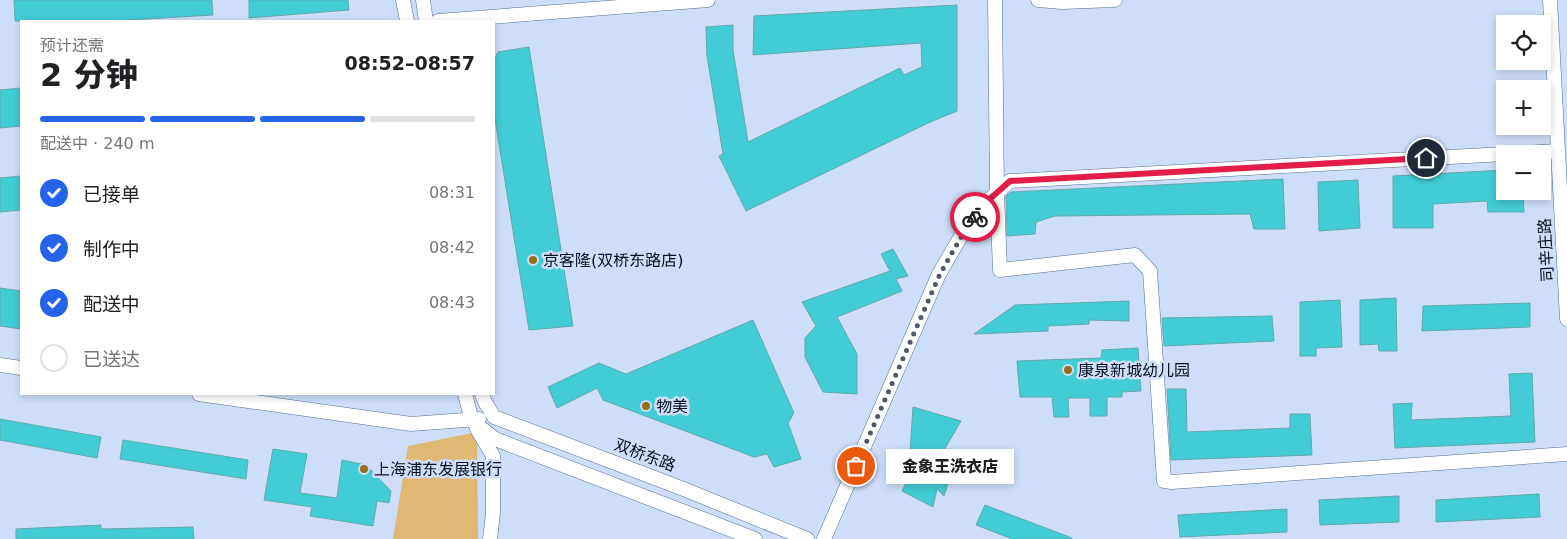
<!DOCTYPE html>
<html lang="zh">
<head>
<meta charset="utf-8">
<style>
  :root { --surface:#fff; --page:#f2f2f2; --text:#202124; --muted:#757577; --line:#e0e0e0; --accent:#2563eb }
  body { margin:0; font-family:"DejaVu Sans","Noto Sans SC",sans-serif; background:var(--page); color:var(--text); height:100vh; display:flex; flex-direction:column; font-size:19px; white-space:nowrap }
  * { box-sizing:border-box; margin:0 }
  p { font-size:16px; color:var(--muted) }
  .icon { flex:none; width:28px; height:28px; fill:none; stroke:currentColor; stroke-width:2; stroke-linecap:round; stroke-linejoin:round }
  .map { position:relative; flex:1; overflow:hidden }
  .sheet { position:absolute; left:20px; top:20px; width:475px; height:375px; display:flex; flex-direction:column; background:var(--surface); border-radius:0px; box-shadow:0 2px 8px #0003 }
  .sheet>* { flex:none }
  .controls { position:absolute; left:1496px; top:15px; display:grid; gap:10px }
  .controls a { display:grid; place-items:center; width:55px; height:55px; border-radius:0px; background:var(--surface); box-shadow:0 2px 8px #0003; font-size:25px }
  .pin { position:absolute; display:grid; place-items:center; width:42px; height:42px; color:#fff; margin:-21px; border:2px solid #fff; border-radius:50%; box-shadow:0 1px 5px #0007 }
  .courier { position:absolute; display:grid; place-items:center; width:50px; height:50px; margin:-25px; border:4px solid #e11d48; border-radius:50%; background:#fff; color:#222; box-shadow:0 1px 6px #0007 }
  .bubble { position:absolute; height:35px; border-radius:0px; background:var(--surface); box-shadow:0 2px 8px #0003; font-size:16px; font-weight:800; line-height:35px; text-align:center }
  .overview em { font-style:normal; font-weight:800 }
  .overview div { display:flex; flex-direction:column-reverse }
  .overview { display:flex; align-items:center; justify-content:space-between; height:85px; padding:0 20px }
  h1 { font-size:32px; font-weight:800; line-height:38px }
  .bar { display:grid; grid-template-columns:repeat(4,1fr); gap:8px 5px; align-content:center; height:60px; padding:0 20px }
  .bar i { height:6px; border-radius:4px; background:var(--line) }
  .bar .active { background:var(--accent) }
  .bar p { grid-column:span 4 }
  ol { padding:0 20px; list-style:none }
  li { display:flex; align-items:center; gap:15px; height:55px }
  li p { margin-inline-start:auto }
  li .icon { padding:5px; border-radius:50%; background:var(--accent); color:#fff; stroke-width:4 }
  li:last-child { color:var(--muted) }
  li i { width:28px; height:28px; border:2px solid var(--line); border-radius:50% }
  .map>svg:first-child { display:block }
</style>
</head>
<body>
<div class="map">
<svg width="1567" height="539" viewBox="0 0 1567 539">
  <rect width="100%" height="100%" fill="#cedefa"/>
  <path fill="#dfb873" d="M477,432L478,539H393L408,446Z"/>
  <path fill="#42ccd5" stroke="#63a8ac" d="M14,0H212L213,15L112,21H15Z
    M249,0H348L349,10L249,18Z
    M957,5V111L928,123L746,211L719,156L723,154L707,56L706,27L733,25V50L748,142L900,68L904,75L922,67L921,43L753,55L754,16Z
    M529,47L573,326L529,330L494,113V60L498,52Z
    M21,88V126L0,128V90Z
    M1505,170V191H1523L1524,212H1488L1487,201L1433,204V228H1393V176Z
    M21,176V210L0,212V178Z
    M1283,179L1285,229H1254L1250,214L1055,216L1036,222L1035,234L1007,236L1006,196L1011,192Z
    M1358,180L1360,228L1319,231L1318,182Z
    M893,249L908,276L896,279L902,291L837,317L857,354V394L823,392L805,357V338L816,326L802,302L890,271L881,254Z
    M0,288L21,291V329L0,326Z
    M1396,298L1397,351H1379L1378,344L1360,345V300Z
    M1340,300L1342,347L1316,348V356H1300V302Z
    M1129,301V321L1089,320V324L1048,326V331L974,334L1015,305Z
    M1530,303V327L1422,331L1423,306Z
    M1272,316L1274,341L1164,346L1162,318Z
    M753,320L794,413L788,423L801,459L774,467L767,454L754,457L603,400L597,388L557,408L548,387L599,363L626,374Z
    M1138,348L1141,391L1122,392V397H1107V416H1090V398H1068L1069,417H1054L1052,397H1020L1017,361L1101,358L1102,350Z
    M1532,373L1535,442L1395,448L1393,404L1412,403L1411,420L1511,416L1509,374Z
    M1167,389H1186L1187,432L1290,428V414H1310L1312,455L1171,460Z
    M913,407L961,421L933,469L950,477L944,496L937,489L933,507L902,491L908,479L900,474L910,452Z
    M0,419L101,437L97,458L0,440Z
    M123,440L248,460L246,479L120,459Z
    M273,449L307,454L300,493L337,498L342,460L366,465L391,491L389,503L377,501L373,526L310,516L312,507L264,500Z
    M1539,494L1540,517L1436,522V500Z
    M1399,496V522L1320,525L1319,500Z
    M985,505L1072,538V539H1012L976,525Z
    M1287,509V532L1180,537L1178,515Z
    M101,525V529L193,527L194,539H16V529Z"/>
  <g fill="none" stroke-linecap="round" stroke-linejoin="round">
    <g stroke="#566d95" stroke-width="15">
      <path id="minor" d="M403,0L407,21
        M423,0L426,21
        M995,0L997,193L1000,270L1135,255L1150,271L1164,481L1172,482L1567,454
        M1038,0L1062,2L1115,0
        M1550,0L1567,319
        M438,21L708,0
        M1507,154L1558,151
        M0,365L21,368
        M199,394L411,424L479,419
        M465,394L472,421L495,439L755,539
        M482,394L485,402L494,417L681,488L807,539
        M477,429L493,456V513L490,539
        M824,539L939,274L964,231L983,205L1010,181L1505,154"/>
    </g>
    <use href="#minor" stroke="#fff" stroke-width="14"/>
  </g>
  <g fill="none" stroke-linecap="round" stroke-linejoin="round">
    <path stroke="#4d586c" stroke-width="5" stroke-dasharray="0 9" d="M856,466L940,274L964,232L975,217"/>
    <path stroke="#e11d48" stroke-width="6" d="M975,217L983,205L1010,181L1426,158"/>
  </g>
  <g fill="#966f19" stroke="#cedefa" stroke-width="2">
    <circle cx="533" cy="260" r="5"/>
    <circle cx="1068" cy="370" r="5"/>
    <circle cx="646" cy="406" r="5"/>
    <circle cx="364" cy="469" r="5"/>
  </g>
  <g text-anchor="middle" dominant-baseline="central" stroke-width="5" stroke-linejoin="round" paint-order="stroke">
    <g font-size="16" fill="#08101f" stroke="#cedefa">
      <text transform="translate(1546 250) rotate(-93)">司辛庄路</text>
      <text transform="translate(645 455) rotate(21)">双桥东路</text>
    </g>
    <g font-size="16" fill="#08101f" stroke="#cedefa" text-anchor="start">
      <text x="543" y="260">京客隆(双桥东路店)</text>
      <text x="1078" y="370">康泉新城幼儿园</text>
      <text x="656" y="406">物美</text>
      <text x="374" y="469">上海浦东发展银行</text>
    </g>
  </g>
</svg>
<div class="controls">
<a><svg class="icon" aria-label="locate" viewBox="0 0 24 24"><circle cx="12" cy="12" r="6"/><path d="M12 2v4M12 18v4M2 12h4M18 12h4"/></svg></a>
<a>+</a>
<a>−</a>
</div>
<div class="pin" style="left:856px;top:466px;background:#ea580c"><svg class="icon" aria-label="bag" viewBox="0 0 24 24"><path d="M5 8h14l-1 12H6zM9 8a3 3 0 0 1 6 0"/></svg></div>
<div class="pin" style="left:1426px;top:158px;background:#1f2937"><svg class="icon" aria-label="home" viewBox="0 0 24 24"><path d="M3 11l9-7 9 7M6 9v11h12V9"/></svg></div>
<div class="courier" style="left:975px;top:217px"><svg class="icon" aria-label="bike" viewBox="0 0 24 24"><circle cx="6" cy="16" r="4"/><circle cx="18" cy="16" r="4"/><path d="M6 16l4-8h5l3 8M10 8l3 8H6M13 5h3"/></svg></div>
<div class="bubble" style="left:886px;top:449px;width:128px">金象王洗衣店</div>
<section class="sheet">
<div class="overview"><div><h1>2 分钟</h1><p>预计还需</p></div><em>08:52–08:57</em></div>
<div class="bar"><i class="active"></i><i class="active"></i><i class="active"></i><i></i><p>配送中 · 240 m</p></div>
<ol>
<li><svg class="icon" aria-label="check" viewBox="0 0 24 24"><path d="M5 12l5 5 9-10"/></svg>已接单<p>08:31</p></li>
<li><svg class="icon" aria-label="check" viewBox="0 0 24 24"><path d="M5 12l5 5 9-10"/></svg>制作中<p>08:42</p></li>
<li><svg class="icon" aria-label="check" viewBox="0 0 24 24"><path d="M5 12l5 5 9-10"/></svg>配送中<p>08:43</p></li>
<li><i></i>已送达</li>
</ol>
</section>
</div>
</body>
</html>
